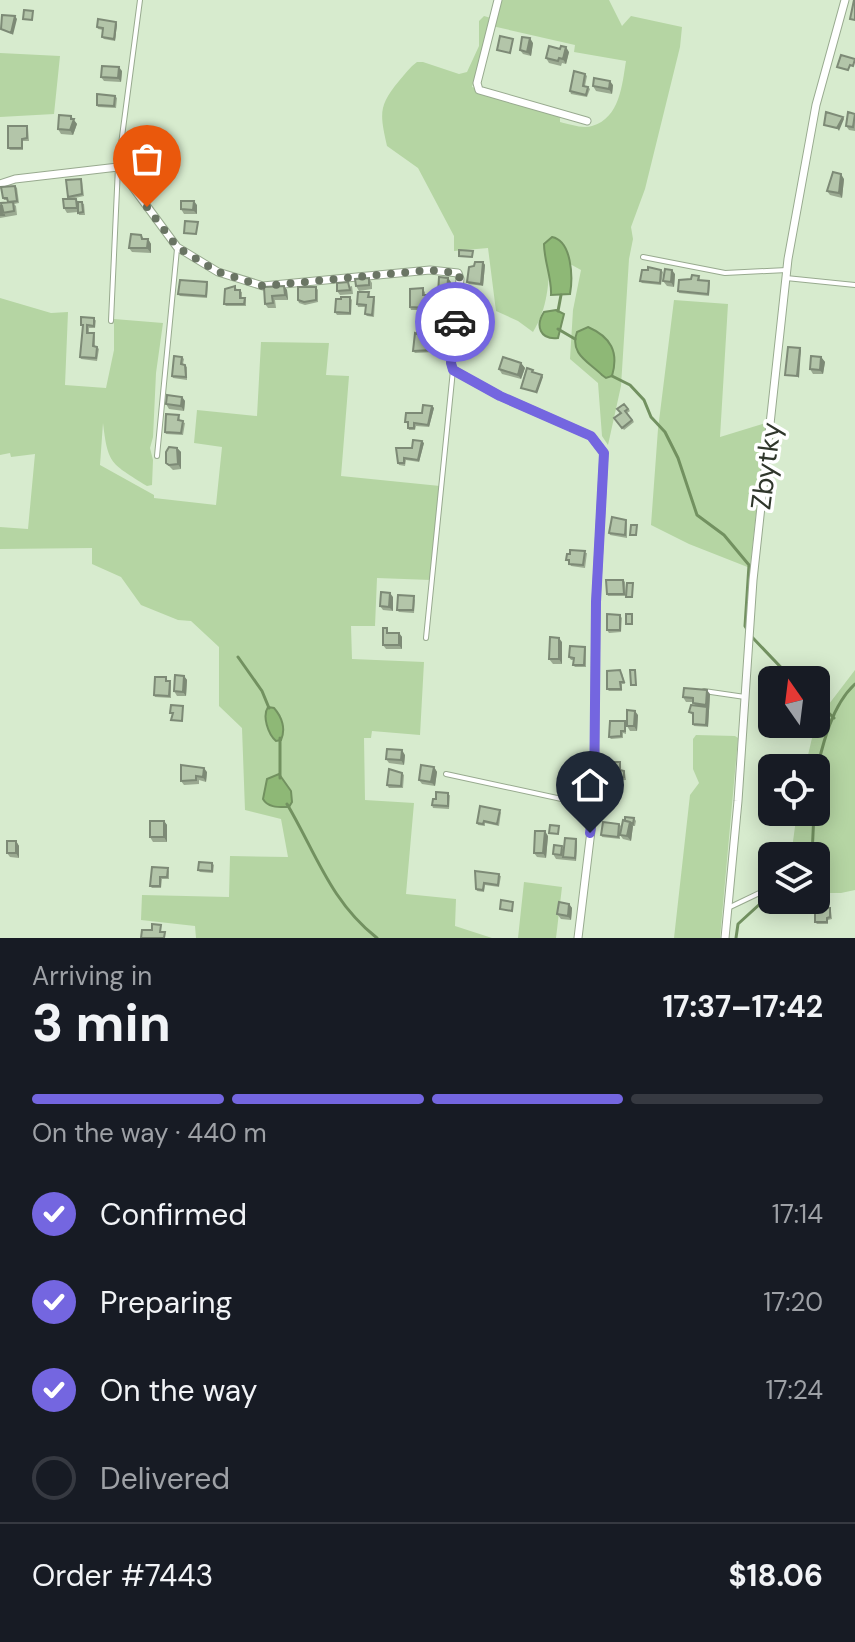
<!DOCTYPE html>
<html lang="en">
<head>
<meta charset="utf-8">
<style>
  :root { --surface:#171b24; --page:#242831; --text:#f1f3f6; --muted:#9ea1a6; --line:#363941; --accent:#7466e0 }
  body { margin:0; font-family:"DM Sans",sans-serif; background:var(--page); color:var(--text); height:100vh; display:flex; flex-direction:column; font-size:30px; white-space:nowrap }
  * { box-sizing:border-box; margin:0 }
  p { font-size:26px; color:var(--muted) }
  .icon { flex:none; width:44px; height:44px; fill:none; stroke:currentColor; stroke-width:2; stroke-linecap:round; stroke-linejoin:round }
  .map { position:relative; height:938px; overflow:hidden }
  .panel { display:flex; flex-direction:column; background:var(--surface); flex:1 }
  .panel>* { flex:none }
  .needle { width:52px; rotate:346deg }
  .controls { position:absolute; left:758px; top:666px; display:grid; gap:16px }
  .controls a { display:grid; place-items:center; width:72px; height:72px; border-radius:12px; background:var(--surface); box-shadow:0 4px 20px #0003; font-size:40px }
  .pin { position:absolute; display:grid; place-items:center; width:68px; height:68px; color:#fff; margin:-82px -34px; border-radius:50% 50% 50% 0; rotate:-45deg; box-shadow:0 0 8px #0007 }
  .pin .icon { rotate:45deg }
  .courier { position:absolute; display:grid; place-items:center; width:80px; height:80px; margin:-40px; border:6px solid #7466e0; border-radius:50%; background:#fff; color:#222; box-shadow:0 2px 10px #0007 }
  .head em { font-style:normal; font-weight:700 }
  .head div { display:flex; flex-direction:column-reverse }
  .head { display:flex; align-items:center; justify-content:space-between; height:136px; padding:0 32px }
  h1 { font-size:52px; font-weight:700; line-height:60px }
  .bar { display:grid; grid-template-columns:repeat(4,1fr); gap:12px 8px; align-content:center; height:96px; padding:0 32px }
  .bar i { height:10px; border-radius:6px; background:var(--line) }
  .bar .current { background:var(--accent) }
  .bar p { grid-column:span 4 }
  .line { display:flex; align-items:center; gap:20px; padding:0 32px; border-top:2px solid var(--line) }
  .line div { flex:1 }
  ol { padding:0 32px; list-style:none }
  li { display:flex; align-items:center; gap:24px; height:88px }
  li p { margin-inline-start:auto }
  li .icon { padding:8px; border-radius:50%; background:var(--accent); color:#fff; stroke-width:4 }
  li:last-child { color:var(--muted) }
  li i { width:44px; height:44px; border:4px solid var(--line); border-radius:50% }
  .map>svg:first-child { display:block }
</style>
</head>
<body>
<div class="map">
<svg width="855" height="938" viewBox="0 0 855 938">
  <rect width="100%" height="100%" fill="#d7ebce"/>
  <path fill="#b5d5a3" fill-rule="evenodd" d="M495,0H609L622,26L631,16L682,27L680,47L645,189L631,227L633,239L629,259L621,386L608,445L602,436L598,383L570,359L573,310L581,270L550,253C549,282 548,308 533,332L518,321L496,311L488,248L454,251V236L418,168L387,146C380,114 378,106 399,81C405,74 410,67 417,62H423L459,74L467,72L479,46V21L484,16L491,18ZM492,26L575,45L574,52L626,61C622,85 620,118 592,126C583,129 569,124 560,122V115L472,87Z
    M0,53L60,56L54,114L0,117Z
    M0,298L51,313L68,312L65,385L106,388L114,350V319L163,323L156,373L153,437L150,448L153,460L152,485L147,486C111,463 108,465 103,423L100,465L154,495V498L216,505L222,447L194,443L197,410L257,416L261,342L329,343L326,375L349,376L341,476L440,486L431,580L377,578L375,626H351L352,659L424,662L420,735L372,731L371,738H364L365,800L414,803L406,894L456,899L455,926L492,938H196L195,926L141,920L142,895L229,897L230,856L288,857L281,819L245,810L242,728L219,706V647L191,621L178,620L141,605L121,577L92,564V548L0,549V527L28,529L35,454L11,457L10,453L0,455Z
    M674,300L728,304L720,437L766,423L750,568L689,544L651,525L658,429Z
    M855,670V890L841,893H816V856H791L797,812H816V768H805L816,721Z
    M696,735L735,736L738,738L720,938H674L690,795L699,783L693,769V739Z
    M524,882L562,887L556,938H518Z"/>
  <path fill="#8eb876" stroke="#729160" stroke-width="2" d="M552,237C572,241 573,277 570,294L551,295C552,278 544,261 544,244Z
    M556,310L564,314L558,338C540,340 535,326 544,312Z
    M588,327C611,337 619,352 612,376L606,378L602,375C589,362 569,354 577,332Z
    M268,707L274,708C282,717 286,729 281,740L276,741C268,734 262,716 268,707Z
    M279,774L291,791L292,802L289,807C279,807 268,808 263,799L267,779Z"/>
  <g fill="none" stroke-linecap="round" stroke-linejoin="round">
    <path stroke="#729160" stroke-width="3" d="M558,311L561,295
      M558,329L575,339
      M612,376L630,385L644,400L651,417L665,432L678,458L697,515L724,535L749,565L745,626L748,631
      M752,637L793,680
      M238,657L262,691L269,708
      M816,701L834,718
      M280,738V778
      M816,773C823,743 832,705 855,684
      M287,804C316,853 330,901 377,938
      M812,856L814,812
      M736,938L738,924L772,893"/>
    <g stroke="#98aa8f" stroke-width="6">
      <path id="service" d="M643,257L725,273L787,270
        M786,278L855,285
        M111,321L118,167L140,0
        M157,456L177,249
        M426,638L453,370
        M704,691L745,697
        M446,774L594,806
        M816,895L823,896
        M728,908L772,887"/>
    </g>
    <g stroke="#98aa8f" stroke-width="9">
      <path id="minor" d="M498,0L477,83L479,90L587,121
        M0,184L15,179L118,167L177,247L218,272L263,286L430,270L458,273L460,279L451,363L453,370L500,396L591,436L604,453L596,602L594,806L578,938
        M725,938L738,801L753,580L788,259L816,105L845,0"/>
    </g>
    <use href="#service" stroke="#fff" stroke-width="4"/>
    <use href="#minor" stroke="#fff" stroke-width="7"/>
  </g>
  <path fill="#9aa991" d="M117,24L115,41L104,39L102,37L103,30L98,29L97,27Z
    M533,43L531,56L523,54L520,50Z
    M569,52L566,64L562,63L561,66L549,63L546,58Z
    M122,71L121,82L104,81L101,77Z
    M585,74L587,76L585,86L588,87L590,89L587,97L571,94L570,91Z
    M613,85L612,94L596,91L593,86Z
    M115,96L117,98L116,108L98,107L97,105Z
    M855,114V131L849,130L846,126Z
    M73,119L77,124L73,135L61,134L58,129Z
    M27,126L28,128L29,141H23V150H10L8,148Z
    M844,179L842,198L830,195L827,191Z
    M82,181L84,196L70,199H76L78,202L84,204L85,215H79L78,212L67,213L64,208L70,199L68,197Z
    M15,186L17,188L19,203L14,204L16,206L17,215L0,218V206L8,202L7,200H4L3,198Z
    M197,205V214H184L181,209Z
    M141,235L144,239H148L151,244V253L132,252L129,248Z
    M483,262L485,265L483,286L469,284L467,282L474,266Z
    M661,270L663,272L661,285L642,283L640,281Z
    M675,274L674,287L667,286L663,281Z
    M699,276L700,280L709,281L710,283L709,296L679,293L678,291L691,279Z
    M369,278L372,283V289L359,291L356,286Z
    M207,282L208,284L207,298L180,296L178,294Z
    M451,282L450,299H441L438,294Z
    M235,286L237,290L242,292V298H245L246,300V306H226L224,304Z
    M284,286L287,290L288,300H275L276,308H268L265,304Z
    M352,286L353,294L340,295L337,291Z
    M318,289V302L305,305L299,303L298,300Z
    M425,291V295L428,297V310H411L410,307Z
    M369,292L370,297H374L375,300L374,317L367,316L365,314L366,307H358L357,304Z
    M352,299L351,315H337L335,312Z
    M96,320L95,328H89V333H94L95,336V346L97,347L99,349L97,361L81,359L80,357L83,327L81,325Z
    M432,322L433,324V334L430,333V335H433L435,337L434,352L415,353L413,351L417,334Z
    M182,357L184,359L183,364L187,367V380L173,378L172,376Z
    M821,357L825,362L823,374H813L810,369Z
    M521,363L525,368L521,379L502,374L499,369Z
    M182,397L185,401L184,411L169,409L166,404Z
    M624,404L630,411L627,413L634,422L624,430L614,418L620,413Z
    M432,406L434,408L429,427L416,426L415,430H409L408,428V424L405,422L422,413Z
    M179,415L180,421L185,423L183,435L166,434L165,432Z
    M424,443L419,462L406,460L405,466L399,465L398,463L412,448Z
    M177,448L181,452V469L173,470L166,463Z
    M627,522V538L610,535L609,533Z
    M587,553L585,568L571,566L569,562L566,560L570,554Z
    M623,580L625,582L626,596H608L607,594Z
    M393,597V611L383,610L380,606Z
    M415,599L414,613L399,612L397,610Z
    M622,617L621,632L609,633L607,630Z
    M399,633L402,637V649H386L383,645Z
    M562,642V664H553L549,659Z
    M585,647L586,649V667H575L573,665L574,660H571L569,657Z
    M622,673L625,684H622V691H609L607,689Z
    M184,676L187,680L186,696H177L174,691Z
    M168,680L171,683V698L155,697L154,695Z
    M710,694L708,727L694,726L693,724V715L689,712L695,705L693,702H686L683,697Z
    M638,715L637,731H630L627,726Z
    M626,723V734L623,733V738L611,739L609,737Z
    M405,755L404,765L389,763L386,759Z
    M620,762L621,764V770L625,773L626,780L607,781L605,779Z
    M434,767L437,772L435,786L422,784L419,780Z
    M207,772L206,782L199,780V784L184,785L181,781Z
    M402,773L404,775L403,788H389L387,785Z
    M450,795L449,809L433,808L432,805L436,799Z
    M501,812L499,826L485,823V826L478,825L477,823Z
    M634,818L636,821L635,826H633L631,841L623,839L620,835V839L602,837L601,835L619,824L621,826L620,834Z
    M164,821L167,825V842H153L150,837Z
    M548,836L546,858L537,857L534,853Z
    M16,841L19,846V858L10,857L7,853Z
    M577,841L576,861L556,859L553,854Z
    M212,863L214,865L213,873L200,872L198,870Z
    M169,870V879H162L161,888H152L150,886Z
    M475,871L501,876L499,887L485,885L484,892L477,891L476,889Z
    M569,904L572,908L571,920L561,919L557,914Z
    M831,911L832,919L828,920V924H817L815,922Z"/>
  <path fill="#7d8a76" d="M15,16L17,19L13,35L11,33Z
    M116,22L117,24L115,41L114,39Z
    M530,38L533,43L531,56L527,52Z
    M566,47L569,52L566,64L563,59Z
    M119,67L122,71L121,82L118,78Z
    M610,81L613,85L612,94L609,89Z
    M71,116L77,124L73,135L70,130Z
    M843,117L844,119L839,131L837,128Z
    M841,174L844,179L842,198L839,193Z
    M194,201L197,205V214L193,210Z
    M148,239L151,244V253L147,248Z
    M483,262L485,265L483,286L481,284Z
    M672,270L675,274L674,287L671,282Z
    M448,278L451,282L450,299L447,295Z
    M284,286L287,290L288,300L285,295Z
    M800,348L801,350L799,378L797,376Z
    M821,357L825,362L823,374L820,370Z
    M521,363L525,368L521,379L518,375Z
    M542,375L543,377L537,394L536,392Z
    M182,397L185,401L184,411L181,406Z
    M432,406L434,408L429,427L428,425Z
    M422,441L424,443L419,462L418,460Z
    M177,448L181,452V469L178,464Z
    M390,593L393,597V611L389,607Z
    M399,633L402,637V649L399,645Z
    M559,638L562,642V664L559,659Z
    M184,676L187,680L186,696L183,692Z
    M707,690L710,694L708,727L706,725L707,707L706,705Z
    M635,711L638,715L637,731L634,726Z
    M402,750L405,755L404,765L401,760Z
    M434,767L437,772L435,786L431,782Z
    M204,768L207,772L206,782L203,777Z
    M164,821L167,825V842L164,837Z
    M630,822L633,826L631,841L627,836Z
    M545,831L548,836L546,858L543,853Z
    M576,839L577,841L576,861L575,858Z
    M16,841L19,846V858L16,853Z
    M569,904L572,908L571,920L568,916Z"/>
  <path fill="#b3c5a9" stroke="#7d8a76" stroke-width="2" d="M854,0H855V20L850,19Z
    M24,10L33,11L32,20L23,19Z
    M2,15L15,16L11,33L1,29Z
    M98,19L116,22L114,39L102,37L103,28L97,27Z
    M500,36L513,39L510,53L497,50Z
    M522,37L530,38L527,52L520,50Z
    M549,46L560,49L561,46L566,47L563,59L559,58L558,61L546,58Z
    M841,55L855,59L853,66L850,65L848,70L837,67Z
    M102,66L119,67L118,78L101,77Z
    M574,71L585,74L583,86L588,87L586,95L570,91Z
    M594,78L610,81L609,89L593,86Z
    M97,94L115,96L114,106L97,105Z
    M826,112L843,117L837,128L824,125Z
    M848,112L855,114L853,127L846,126Z
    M59,115L71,116V119H74L70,130L58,129Z
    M8,126H27V138L22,139V148H8Z
    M833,172L841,174L839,193L827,191Z
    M81,179L82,194L68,197L66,180Z
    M15,186L17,201L8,202L7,198H3L1,187Z
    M63,199H76L77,208H64Z
    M181,201H194L193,210L181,209Z
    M13,202L14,211L2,213L1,203Z
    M78,202H82L83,212L78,213Z
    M0,206H2L4,215H0Z
    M185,221L198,222L196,234L184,233Z
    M131,234L141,235L142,239H148L147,248H129Z
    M459,250L473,251L472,257L459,256Z
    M475,262H483L481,284L467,282L469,267L474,266Z
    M648,267L661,270L660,283L640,281L642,270H648Z
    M665,269L672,270L671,282L663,281Z
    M692,275L699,276L698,280L709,281L708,294L678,291L679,280L691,279Z
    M439,277L448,278L447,295L438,294Z
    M369,278V285L356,286L355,279Z
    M180,280L207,282L206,296L178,294Z
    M348,282L350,290L337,291V283Z
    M235,286V290H240V298H245L244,304H224L225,289Z
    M284,286L285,295L272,296L273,303L265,304L264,287Z
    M298,287H316V300L304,302L298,300Z
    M423,288V295H427L426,308L410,307V289Z
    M358,292H369L368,297H374L372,315L365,314L366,305L357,304Z
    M341,297H350V313L335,312L336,299H341Z
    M81,317L94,318V326L87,325V333H94L93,346L97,347L96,358L80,357L83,325H81Z
    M418,321L432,322L431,331H428V334L433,335L432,350L413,351L415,333L417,334Z
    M788,347L800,348L797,376L785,375Z
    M174,356L182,357L181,364L185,365L186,377L172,376Z
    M811,356L821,357L820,370L810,369Z
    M503,357L521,363L518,375L499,369Z
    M527,368L533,370L532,372L542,375L536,392L521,388Z
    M167,395L182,397L181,406L166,404Z
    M624,404L628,409L625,411L632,420L622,428L614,418L621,413L617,409Z
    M423,405L432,406L428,425L414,423V428H408V422H405L406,413H422Z
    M166,414L179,415L178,420L183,421L181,433L165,432Z
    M413,440L422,441L418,460L404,458V463H398L396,448H412Z
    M169,447L177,448L178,464L169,465L166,463V452Z
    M612,517L626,520L625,535L609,533Z
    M631,525H637L636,535H630Z
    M570,550L585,551L583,565L569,564V560H566L567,554H570Z
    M606,580H623L624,594H607Z
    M627,583H633L632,597H626Z
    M381,592L390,593L389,607L380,606Z
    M398,595L414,596L413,610H397Z
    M607,614L620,615V630H607Z
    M626,614H632V624H626Z
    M383,628H387V633H399V645H383Z
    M550,637L559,638V659H549Z
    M570,646L585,647L584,665H573L574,658L569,657Z
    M620,670L624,682H620L621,689H607V671Z
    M630,670H635L636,685H631Z
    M175,675L184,676L183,692L174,691Z
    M155,677H166V681H170L169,696L154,695Z
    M684,688L707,690L706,705L693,703V698L683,697Z
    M171,705L183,706L182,721L171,720L173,713H170Z
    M691,705L707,707L706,725L693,724V713L689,712Z
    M627,710L635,711L634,726H627Z
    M610,721H625V731H621V736L609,737Z
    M387,749L402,750L401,760L386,759Z
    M605,762H620V770L624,771V777L605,779Z
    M181,765L204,768L203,777L196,776V780L181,781Z
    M421,765L434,767L431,782L419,780Z
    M389,769L402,773L401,786L387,785Z
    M436,792L448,793V806L432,805L433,799H436Z
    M480,806L500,810L497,824L484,821L483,824L477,823Z
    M625,817L634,818L633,824L630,822L625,821Z
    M623,820L630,822L627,836L620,835Z
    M150,821H164V837H150Z
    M603,822L619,824L618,837L601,835Z
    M550,825L559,826L558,834L549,833Z
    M535,831H545L543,853H534Z
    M565,838L576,839L575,858L563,857Z
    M7,841H16V853H7Z
    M554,845L562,846L561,855L553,854Z
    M199,862L212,863V871L198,870Z
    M152,867L168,868L167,877H160V886H150Z
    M475,871L499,874L498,885L484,883L483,890L476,889Z
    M501,900L513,902L512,911L500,909Z
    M559,902L569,904L568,916L557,914Z
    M815,907L830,908V917L827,918V922H815Z
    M152,924L161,925L160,932H165L164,938H141L142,930H152Z"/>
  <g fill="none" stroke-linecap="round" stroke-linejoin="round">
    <path stroke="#6a7564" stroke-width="8" stroke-dasharray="0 14.4" d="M147,207L177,247L218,272L263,286L430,270L458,273L460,279L455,322"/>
    <path stroke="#7466e0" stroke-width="10" d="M455,322L451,363L453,370L500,396L591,436L604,453L596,602L594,806L590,833"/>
  </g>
  <g text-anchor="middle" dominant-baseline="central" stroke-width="7" stroke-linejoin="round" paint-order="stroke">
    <g font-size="28" fill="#2f362b" stroke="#fff">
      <text transform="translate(766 466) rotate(-83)">Zbytky</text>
    </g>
  </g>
</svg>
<div class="controls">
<a><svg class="needle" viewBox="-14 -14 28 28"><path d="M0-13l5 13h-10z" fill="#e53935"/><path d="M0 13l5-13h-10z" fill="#9ea1a6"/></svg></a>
<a><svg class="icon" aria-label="locate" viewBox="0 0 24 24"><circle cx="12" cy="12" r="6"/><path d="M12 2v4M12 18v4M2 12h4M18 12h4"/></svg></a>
<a><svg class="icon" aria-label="layers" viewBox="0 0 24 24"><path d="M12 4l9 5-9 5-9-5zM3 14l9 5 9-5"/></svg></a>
</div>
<div class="pin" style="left:147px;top:207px;background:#ea580c"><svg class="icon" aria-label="bag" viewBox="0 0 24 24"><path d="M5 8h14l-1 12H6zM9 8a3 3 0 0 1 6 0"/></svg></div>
<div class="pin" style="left:590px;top:833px;background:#1f2937"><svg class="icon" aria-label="home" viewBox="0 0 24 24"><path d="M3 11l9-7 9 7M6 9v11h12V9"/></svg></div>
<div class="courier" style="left:455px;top:322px"><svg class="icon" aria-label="car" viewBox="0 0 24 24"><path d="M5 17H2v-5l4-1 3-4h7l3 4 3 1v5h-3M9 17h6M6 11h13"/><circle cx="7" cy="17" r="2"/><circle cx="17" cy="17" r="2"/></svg></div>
</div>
<section class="panel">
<div class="head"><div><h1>3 min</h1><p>Arriving in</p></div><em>17:37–17:42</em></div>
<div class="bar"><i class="current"></i><i class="current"></i><i class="current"></i><i></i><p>On the way · 440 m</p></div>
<ol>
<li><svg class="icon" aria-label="check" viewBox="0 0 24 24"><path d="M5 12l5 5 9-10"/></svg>Confirmed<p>17:14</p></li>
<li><svg class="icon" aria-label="check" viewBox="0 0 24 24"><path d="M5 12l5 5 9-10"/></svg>Preparing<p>17:20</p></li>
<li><svg class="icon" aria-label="check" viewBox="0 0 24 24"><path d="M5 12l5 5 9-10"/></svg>On the way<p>17:24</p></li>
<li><i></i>Delivered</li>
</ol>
<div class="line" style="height:104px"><div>Order #7443</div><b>$18.06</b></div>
</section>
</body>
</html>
